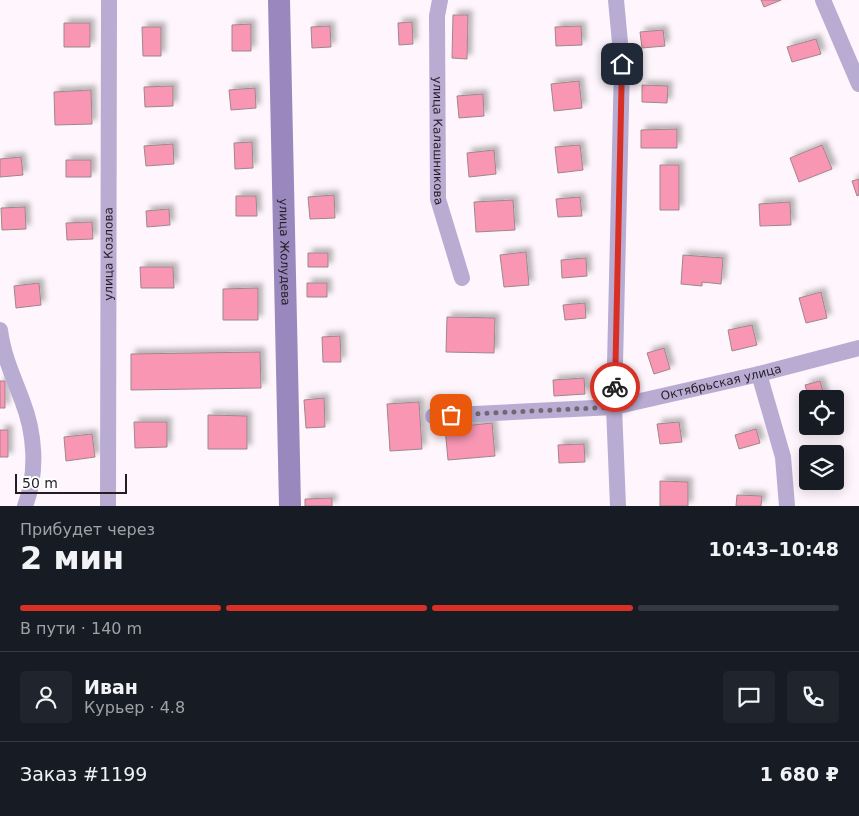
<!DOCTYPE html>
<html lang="ru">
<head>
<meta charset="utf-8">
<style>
  :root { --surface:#171b24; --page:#20242c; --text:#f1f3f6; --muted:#9ea1a6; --line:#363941; --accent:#d93025 }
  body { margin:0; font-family:"DejaVu Sans",sans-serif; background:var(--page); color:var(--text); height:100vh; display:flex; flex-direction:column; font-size:19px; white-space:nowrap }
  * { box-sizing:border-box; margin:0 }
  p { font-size:16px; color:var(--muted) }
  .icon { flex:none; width:28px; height:28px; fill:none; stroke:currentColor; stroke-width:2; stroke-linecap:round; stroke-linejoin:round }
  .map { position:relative; height:506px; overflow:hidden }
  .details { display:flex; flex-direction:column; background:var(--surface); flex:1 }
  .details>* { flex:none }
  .controls { position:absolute; left:799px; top:390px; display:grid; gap:10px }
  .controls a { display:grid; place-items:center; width:45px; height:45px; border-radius:5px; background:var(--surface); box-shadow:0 2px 12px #0003; font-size:25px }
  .scale { position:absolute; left:15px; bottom:12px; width:112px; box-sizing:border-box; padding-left:5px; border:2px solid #241d23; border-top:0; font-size:14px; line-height:18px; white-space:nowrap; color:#241d23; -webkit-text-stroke:4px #fff; paint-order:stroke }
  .pin { position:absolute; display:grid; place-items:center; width:42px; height:42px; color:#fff; margin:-21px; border-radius:10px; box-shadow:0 2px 8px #0006 }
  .courier { position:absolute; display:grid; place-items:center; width:50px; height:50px; margin:-25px; border:4px solid #d93025; border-radius:50%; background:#fff; color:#222; box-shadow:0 1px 6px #0007 }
  .overview em { font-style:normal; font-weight:700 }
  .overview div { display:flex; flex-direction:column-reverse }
  .overview { display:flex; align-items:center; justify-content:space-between; height:85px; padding:0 20px }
  h1 { font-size:32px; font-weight:700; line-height:38px }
  .bar { display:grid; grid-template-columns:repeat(4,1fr); gap:8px 5px; align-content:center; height:60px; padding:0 20px }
  .bar i { height:6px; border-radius:4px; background:var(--line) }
  .bar .current { background:var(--accent) }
  .bar p { grid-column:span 4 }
  .line { display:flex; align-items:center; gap:12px; padding:0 20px; border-top:1px solid var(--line) }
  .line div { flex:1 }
  .round { display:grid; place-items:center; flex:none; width:52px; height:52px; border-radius:5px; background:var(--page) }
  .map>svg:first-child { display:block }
</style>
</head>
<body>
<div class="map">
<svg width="859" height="506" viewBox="0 0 859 506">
  <defs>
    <filter id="shadow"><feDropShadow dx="4.5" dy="-4.5" stdDeviation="2.5" flood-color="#0004"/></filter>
  </defs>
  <rect width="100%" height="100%" fill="#fef6fc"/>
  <path fill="#f896b3" stroke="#9e878c" filter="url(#shadow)" d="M761,0H781L764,7Z
    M453,15H468L467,59L452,58Z
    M412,22L413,44L399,45L398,23Z
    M64,23H90V47H64Z
    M251,24V51H232V25Z
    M330,26L331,47L312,48L311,27Z
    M581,26L582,45L556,46L555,27Z
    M142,27H161V56H143Z
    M663,30L665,46L642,48L640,32Z
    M816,39L821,54L792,62L787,47Z
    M579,81L582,108L554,111L551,84Z
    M642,85L668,86L667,103L642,102Z
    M173,86V106L145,107L144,87Z
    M255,88L256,108L231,110L229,90Z
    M91,90L92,124L55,125L54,92Z
    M483,94L484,116L459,118L457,96Z
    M677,129V148H641V130Z
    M252,142L253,168L235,169L234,143Z
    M173,144L174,164L146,166L144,146Z
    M580,145L583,170L558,173L555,147Z
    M822,145L832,169L799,182L790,158Z
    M494,150L496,174L469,177L467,153Z
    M21,157L23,175L0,177V159Z
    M66,160H91V177H66Z
    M660,165H679V210H660Z
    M859,179V195L857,196L852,181Z
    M334,195L335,218L310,219L308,197Z
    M236,196H256L257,216H236Z
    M580,197L582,216L558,217L556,199Z
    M513,200L515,230L476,232L474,202Z
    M790,202L791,225L760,226L759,204Z
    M25,207L26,229L2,230L1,208Z
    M169,209L170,225L147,227L146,211Z
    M92,222L93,239L67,240L66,223Z
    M526,252L529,285L504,287L500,255Z
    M308,253H328V267H308Z
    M683,255L723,258L721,284L702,282V286L681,284Z
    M586,258L587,276L562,278L561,260Z
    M140,267H173L174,288H141Z
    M39,283L41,305L16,308L14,286Z
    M307,283H327V297H307Z
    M258,288V320H223V289Z
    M821,292L827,318L806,323L799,298Z
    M585,303L586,318L565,320L563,305Z
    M447,317L495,318L494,353L446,352Z
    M752,325L757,345L732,351L728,330Z
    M340,336L341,362H323L322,337Z
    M664,348L670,369L654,374L647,353Z
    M260,352L261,388L131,390V354Z
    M584,378L585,394L554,396L553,380Z
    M0,381H5V408H0Z
    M820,381L825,399H809L805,385Z
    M324,398L325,427L306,428L304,400Z
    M419,402L422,449L390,451L387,404Z
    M208,415L247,416V449H208Z
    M134,422H167V447L135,448Z
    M679,422L682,442L660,444L657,424Z
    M492,423L495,456L448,460L445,428Z
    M756,429L760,443L739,449L735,435Z
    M0,430H8V457H0Z
    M92,434L95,457L66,461L64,437Z
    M584,444L585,462L559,463L558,445Z
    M805,468H808V481H830V484L806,485Z
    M660,481L688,482V506H660Z
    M737,495L762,496L761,506H736Z
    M332,498V506H305V499Z"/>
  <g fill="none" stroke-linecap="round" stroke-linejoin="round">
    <g stroke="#b8acd2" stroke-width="16">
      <path id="s1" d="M440,0L437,16L438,199L462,278"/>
      <path d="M616,0L622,64L614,407L618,506"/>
      <path d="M823,0L859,84"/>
      <path d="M0,330C3,355 13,376 22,400C35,433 38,472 25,506"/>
      <path d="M759,374L783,457L787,506"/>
      <path id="s2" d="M433,416L614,407L759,374L859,348"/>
      <path id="s3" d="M108,506L109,0"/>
    </g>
    <path stroke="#9987be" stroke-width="22" id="s4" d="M279,0L290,506"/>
  </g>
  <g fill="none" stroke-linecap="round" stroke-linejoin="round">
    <path stroke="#70696f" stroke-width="5" stroke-dasharray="0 9" d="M451,415L614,407L615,387"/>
    <path stroke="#d93025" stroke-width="6" d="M615,387L622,64"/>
  </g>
  <g text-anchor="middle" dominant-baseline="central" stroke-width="4.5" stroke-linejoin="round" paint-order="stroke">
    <g font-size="12" fill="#241d23" stroke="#fff">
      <text stroke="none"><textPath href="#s1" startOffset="141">улица Калашникова</textPath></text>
      <text stroke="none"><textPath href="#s3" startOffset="252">улица Козлова</textPath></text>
      <text stroke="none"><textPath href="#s4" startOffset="252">улица Жолудева</textPath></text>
      <text stroke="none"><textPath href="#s2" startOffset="291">Октябрьская улица</textPath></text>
    </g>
  </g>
</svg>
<div class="controls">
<a><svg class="icon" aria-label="locate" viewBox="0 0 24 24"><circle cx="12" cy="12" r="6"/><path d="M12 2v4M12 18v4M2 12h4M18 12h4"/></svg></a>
<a><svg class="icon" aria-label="layers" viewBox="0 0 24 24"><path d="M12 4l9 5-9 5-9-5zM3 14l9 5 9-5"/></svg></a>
</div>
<div class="scale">50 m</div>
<div class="pin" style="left:451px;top:415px;background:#ea580c"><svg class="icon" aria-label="bag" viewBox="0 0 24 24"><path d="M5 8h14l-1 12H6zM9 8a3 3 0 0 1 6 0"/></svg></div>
<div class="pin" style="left:622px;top:64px;background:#1f2937"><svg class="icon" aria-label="home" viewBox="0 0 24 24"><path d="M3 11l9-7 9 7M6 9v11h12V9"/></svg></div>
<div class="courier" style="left:615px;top:387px"><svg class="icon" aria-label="bike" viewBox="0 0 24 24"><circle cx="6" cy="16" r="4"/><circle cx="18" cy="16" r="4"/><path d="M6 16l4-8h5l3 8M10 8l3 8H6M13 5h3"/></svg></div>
</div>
<section class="details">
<div class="overview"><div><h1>2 мин</h1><p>Прибудет через</p></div><em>10:43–10:48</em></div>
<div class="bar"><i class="current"></i><i class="current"></i><i class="current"></i><i></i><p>В пути · 140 m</p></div>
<div class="line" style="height:90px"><a class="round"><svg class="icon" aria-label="person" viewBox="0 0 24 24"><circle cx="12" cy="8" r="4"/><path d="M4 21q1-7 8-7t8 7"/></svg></a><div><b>Иван</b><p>Курьер · 4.8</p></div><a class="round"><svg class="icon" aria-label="chat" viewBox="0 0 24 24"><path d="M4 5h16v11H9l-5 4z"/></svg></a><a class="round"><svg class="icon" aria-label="phone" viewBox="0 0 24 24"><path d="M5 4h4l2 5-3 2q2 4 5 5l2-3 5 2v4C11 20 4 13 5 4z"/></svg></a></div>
<div class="line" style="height:65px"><div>Заказ #1199</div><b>1 680 ₽</b></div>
</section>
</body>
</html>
